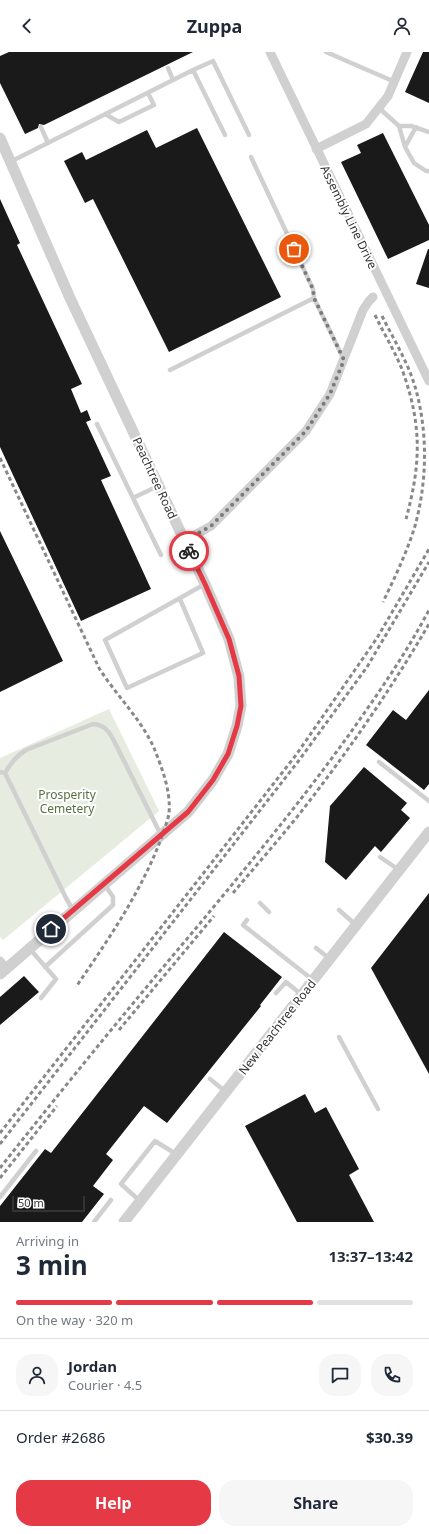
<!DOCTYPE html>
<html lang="en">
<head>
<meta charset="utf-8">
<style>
  :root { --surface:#fff; --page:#f6f6f7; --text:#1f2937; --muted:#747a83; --line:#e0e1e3; --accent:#e63946 }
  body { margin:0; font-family:"Noto Sans",sans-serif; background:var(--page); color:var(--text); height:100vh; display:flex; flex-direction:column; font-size:15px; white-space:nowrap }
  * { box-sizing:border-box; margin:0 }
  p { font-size:13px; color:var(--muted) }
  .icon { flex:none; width:22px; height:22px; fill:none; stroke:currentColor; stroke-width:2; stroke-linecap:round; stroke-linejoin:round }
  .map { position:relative; height:1170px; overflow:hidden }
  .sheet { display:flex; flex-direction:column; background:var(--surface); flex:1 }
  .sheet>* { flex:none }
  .scale { position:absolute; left:12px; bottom:10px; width:73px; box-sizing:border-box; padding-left:4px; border:2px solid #333; border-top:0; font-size:11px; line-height:14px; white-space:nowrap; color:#333; -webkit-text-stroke:3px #fff; paint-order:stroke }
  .pin { position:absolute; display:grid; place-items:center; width:34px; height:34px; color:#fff; margin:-17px; border:2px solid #fff; border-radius:50%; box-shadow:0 1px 4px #0007 }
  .courier { position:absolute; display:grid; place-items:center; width:40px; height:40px; margin:-20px; border:3px solid #e63946; border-radius:50%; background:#fff; color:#222; box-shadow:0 1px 5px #0007 }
  .head em { font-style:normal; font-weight:700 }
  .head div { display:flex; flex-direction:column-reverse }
  .head { display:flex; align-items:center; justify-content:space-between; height:68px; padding:0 16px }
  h1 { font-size:26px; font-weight:700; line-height:30px }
  .bar { display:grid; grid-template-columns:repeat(4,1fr); gap:6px 4px; align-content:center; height:48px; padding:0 16px }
  .bar i { height:5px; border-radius:3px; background:var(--line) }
  .bar .current { background:var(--accent) }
  .bar p { grid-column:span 4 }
  .line { display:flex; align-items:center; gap:10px; padding:0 16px; border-top:1px solid var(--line) }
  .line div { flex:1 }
  .round { display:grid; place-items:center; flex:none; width:42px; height:42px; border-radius:16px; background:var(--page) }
  .cta { display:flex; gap:8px; margin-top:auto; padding:8px 16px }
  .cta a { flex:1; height:46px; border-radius:16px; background:var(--accent); color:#fff; font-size:16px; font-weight:700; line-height:46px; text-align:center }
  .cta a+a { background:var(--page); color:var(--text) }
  header { display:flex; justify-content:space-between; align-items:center; height:52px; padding:0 16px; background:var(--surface); font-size:18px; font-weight:700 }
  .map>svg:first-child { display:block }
</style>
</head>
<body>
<header><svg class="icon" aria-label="back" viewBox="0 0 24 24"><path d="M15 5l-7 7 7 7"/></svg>Zuppa<svg class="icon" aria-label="person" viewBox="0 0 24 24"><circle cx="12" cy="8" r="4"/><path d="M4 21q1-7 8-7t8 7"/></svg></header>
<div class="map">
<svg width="429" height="1170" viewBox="0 0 429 1170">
  <rect width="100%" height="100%" fill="#fff"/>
  <path fill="#e6ecdf" d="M109,657L159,759L3,888L0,885V706Z"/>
  <path fill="#1a1a1a" d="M9,0H193L44,73L39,72L38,76L25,82L0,31V4Z
    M423,0H429V51L405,40Z
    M197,76L281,245L169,300L93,147L85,151L64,109L82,100L86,108L147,78L156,96Z
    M383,81L429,173V188L388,207L341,110L361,101L357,93Z
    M0,147L20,191L17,193L82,332L71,337L81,361L87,358L91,368L86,370L111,424L101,428L151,537L81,569L0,395Z
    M428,197H429V236L416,232Z
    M0,479L63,609L0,640Z
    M429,638V732L424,738L366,693L393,658L406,668Z
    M364,715L407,751L401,758L410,766L381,800L375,794L346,828L325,810L330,754Z
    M429,841V1022L371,916Z
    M224,880L282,925L260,953L261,954L167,1071L144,1054L106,1102L113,1108L93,1134L104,1142L82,1170H0V1154L45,1097L51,1101Z
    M24,924L39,940L0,973V945Z
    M305,1042L315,1061L326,1055L359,1117L349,1123L374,1170H297L245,1074Z"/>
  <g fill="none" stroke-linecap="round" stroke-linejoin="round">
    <path stroke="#d0d0d0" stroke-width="4.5" d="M326,0L395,30
      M193,18L213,9L249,83
      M173,28L193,18L225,83
      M379,56L399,74L405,95L414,111L426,119H429
      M105,62L119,70L154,53L148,41
      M399,74H411L429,80
      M41,75L48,91
      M405,95L416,75
      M10,110L173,28L168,16
      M314,246L343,306
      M170,318L314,246L313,237L251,105
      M97,372L133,446
      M158,434L133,446L161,503
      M180,547L203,601L127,636L105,588L205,532
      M379,710L429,749
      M0,720L5,721L66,846L73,858
      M5,721C11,711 16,704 26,698L93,672C104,673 108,678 113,687L161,783
      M380,805L399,818
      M260,851L269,860
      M339,858L356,873
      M247,868L243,873L313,928
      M29,896L56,927L41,946
      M316,896L330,907
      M45,915L113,853V845L105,833
      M276,941L286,930L302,943
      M339,985L378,1057
      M210,1027L226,1040
      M0,1145L36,1099
      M140,1149L121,1132L155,1089L176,1102
      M94,1170L111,1148"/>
    <path stroke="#d0d0d0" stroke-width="9" d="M270,0L429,329
      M316,97L366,72L388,44L407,0
      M184,489L211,474L306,379L330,342L363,258L369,249L373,245
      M0,909L6,917"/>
    <path stroke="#d0d0d0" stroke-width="11" d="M0,86L70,246L205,532L229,587L239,625L241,654L237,674L228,702L213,728L188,760L0,922
      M124,1170L429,780"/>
    <path stroke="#888" stroke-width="3" stroke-dasharray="4 3" stroke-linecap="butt" d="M375,263C384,282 396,301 403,320C422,374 421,412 406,467
      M382,264C394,288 409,312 416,338C428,382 427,430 415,474C407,500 395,525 383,550
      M0,406L99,616C116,643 141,667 154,696C162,716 171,739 169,761C168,769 163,779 161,787C141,840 108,888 76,935
      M233,841C254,816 276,791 297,765C345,704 390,639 429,572
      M119,978L214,864
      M0,1081L296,703L377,586L429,497
      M0,1092L300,707L367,615L429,510
      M0,1116C64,1035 130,954 197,875C255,805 313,735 365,660C388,627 410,594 429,558
      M0,1126L57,1054"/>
  </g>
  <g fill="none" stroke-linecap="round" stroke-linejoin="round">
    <path stroke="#7a7a7a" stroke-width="4" stroke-dasharray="0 7.2" d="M189,499L184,489L211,474L306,379L330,342L344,308L314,246L313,237L294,197"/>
    <path stroke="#e63946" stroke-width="5" d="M51,877L188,760L213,728L228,702L237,674L241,654L239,624L229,587L205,532L189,499"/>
  </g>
  <g text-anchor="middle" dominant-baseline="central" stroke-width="4" stroke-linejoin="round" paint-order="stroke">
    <g font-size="12" fill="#333" stroke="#fff">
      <text transform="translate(349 165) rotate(64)">Assembly Line Drive</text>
      <text transform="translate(155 426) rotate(65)">Peachtree Road</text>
      <text transform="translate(277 975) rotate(-52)">New Peachtree Road</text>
    </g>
    <g font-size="12" fill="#56703f" stroke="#fff">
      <text x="67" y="742">Prosperity<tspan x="67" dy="14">Cemetery</tspan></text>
    </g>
  </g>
</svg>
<div class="scale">50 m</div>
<div class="pin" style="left:294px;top:197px;background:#ea580c"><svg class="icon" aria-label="bag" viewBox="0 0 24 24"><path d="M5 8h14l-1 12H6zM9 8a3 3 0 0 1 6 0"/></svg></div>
<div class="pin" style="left:51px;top:877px;background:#1f2937"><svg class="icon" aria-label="home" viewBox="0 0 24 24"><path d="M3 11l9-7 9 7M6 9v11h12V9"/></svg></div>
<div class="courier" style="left:189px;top:499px"><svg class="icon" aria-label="bike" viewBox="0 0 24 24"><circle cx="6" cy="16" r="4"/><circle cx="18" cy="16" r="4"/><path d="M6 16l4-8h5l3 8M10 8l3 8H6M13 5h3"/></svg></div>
</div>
<section class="sheet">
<div class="head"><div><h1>3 min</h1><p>Arriving in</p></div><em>13:37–13:42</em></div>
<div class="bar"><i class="current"></i><i class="current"></i><i class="current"></i><i></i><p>On the way · 320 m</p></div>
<div class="line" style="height:72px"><a class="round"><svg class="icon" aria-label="person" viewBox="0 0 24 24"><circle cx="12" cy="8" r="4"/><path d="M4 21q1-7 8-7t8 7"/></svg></a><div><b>Jordan</b><p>Courier · 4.5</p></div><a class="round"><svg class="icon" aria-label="chat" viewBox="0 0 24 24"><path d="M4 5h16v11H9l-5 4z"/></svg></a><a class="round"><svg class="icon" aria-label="phone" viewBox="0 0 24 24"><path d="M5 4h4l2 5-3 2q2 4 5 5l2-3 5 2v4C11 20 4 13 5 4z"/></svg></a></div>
<div class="line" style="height:52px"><div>Order #2686</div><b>$30.39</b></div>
<div class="cta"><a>Help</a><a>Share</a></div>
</section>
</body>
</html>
